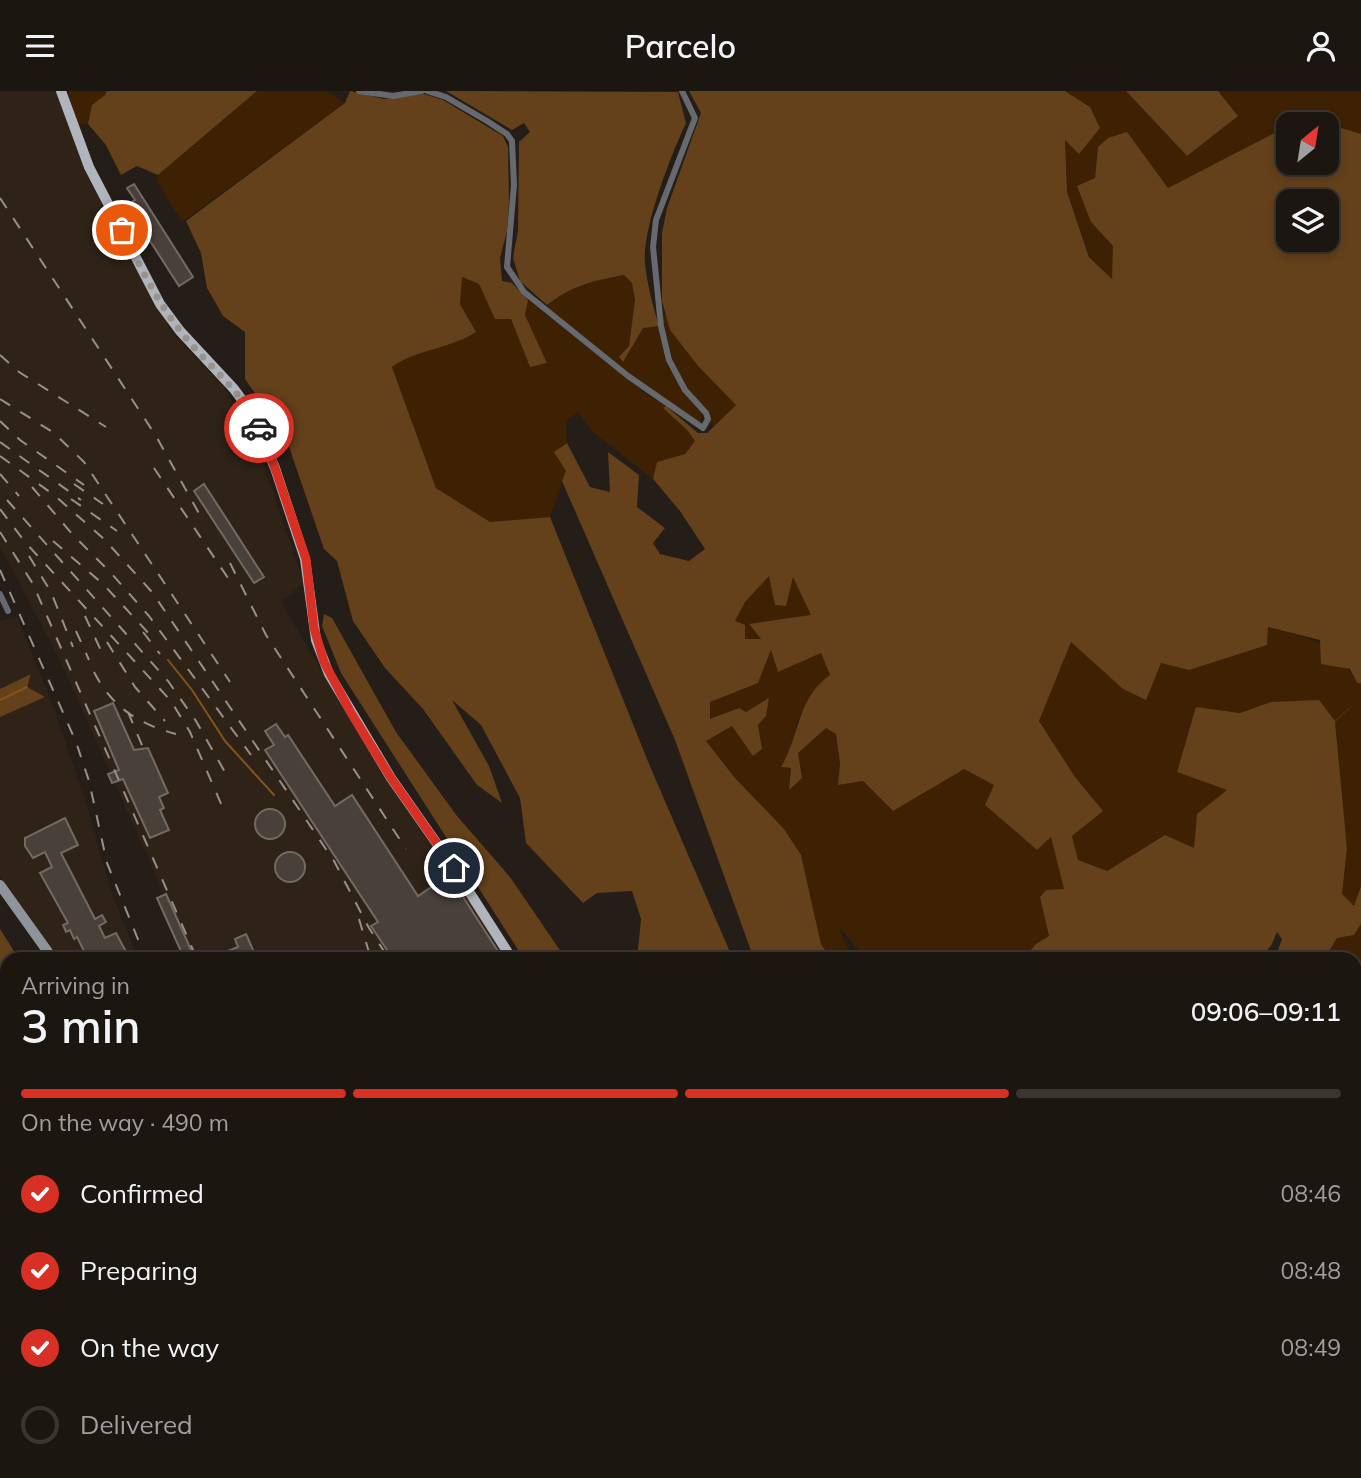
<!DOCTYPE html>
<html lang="en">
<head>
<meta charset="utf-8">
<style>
  :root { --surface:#1c1611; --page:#251f1a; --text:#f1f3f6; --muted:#a09f9f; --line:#3a3531; --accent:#d93025 }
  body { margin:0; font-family:Mulish,sans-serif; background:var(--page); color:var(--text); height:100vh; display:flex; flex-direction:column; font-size:26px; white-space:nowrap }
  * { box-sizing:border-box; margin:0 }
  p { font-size:23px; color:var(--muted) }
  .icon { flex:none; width:38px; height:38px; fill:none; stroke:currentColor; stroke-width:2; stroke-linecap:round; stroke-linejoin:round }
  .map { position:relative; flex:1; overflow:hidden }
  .details { position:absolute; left:0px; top:861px; width:1362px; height:527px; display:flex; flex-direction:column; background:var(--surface); border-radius:21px 21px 0 0; box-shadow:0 4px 10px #0003,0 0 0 2px var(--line) }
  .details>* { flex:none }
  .needle { width:46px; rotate:30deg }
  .buttons { position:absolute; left:1276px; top:21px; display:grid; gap:14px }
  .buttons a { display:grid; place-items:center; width:63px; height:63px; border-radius:14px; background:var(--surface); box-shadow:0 4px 10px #0003,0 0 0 2px var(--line); font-size:35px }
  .pin { position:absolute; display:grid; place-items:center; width:60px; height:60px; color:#fff; margin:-30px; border:4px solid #fff; border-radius:50%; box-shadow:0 2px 7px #0007 }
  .courier { position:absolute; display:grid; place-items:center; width:70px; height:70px; margin:-35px; border:5px solid #d93025; border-radius:50%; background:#fff; color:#222; box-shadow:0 2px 9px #0007 }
  .headline em { font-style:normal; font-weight:600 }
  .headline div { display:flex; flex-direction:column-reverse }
  .headline { display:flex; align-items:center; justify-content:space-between; height:119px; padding:0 21px }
  h1 { font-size:46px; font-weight:600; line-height:52px }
  .bar { display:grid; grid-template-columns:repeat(4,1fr); gap:10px 7px; align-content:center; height:84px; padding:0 21px }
  .bar i { height:9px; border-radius:5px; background:var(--line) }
  .bar .current { background:var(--accent) }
  .bar p { grid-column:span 4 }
  ol { padding:0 21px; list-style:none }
  li { display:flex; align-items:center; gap:21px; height:77px }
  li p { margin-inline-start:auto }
  li .icon { padding:7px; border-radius:50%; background:var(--accent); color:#fff; stroke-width:4 }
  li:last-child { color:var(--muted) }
  li i { width:38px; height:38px; border:4px solid var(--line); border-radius:50% }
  header { display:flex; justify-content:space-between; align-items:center; height:91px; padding:0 21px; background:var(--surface); font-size:32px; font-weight:600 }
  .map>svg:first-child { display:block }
</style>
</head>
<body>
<header><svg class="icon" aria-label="menu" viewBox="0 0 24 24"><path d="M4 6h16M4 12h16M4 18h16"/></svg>Parcelo<svg class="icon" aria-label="person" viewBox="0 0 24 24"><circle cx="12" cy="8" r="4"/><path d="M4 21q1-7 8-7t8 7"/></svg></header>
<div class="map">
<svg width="1361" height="1387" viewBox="0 0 1361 1387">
  <rect width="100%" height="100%" fill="#251d17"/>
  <path fill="#2f2318" d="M0,0H56L87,84L150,204L175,245L223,295L255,348L304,492L281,511L367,656L508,868H193L60,569L0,456Z
    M17,526L54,617L85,708L112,803L138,868H59L0,785V530Z
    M411,1381H971L974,1387H414Z"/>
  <path fill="#3e2102" d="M68,0H107L106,4L92,14L88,33L77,34Z
    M257,0H327L345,12L182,131L157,90L158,84Z
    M1065,0H1126L1187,65L1238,25L1218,0H1361V43L1304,27L1168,97L1127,42L1098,56L1091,131L1113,154V189L1090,166L1067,101L1065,48L1090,16Z
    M624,184L633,192L635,209L629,255L619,266L620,270L643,236L659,235L668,276L702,321L701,331L697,332L626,281L547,217C560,192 599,188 624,184Z
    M461,186L479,193L495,227L511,228L530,276L547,272L525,224L528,209L646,303L666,315L664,317L687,339L695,350L685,363L657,371L653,388L593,341L578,321L566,330L567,352L561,355L566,380L550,426L490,431L436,397L392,275L420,261L460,213Z
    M662,224H666C677,261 716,282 736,314L713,335L675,279Z
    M769,484H792L812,524L749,534L762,549L744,548L735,530L745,511Z
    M1267,536C1309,547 1335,550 1357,592H1361V795L1354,816L1342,804L1347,757L1335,630L1271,611L1240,622L1196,616L1228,698L1194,757L1165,744L1107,780L1078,770L1072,745L1102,719L1075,686L1039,630L1071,550L1123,598L1161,572L1267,554Z
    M772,558L821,562L830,585L799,626L789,662L782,676L791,677L798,662L826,637L836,642L840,672L838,694L863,690L893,720L964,677L995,694L985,714L1037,759L1051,745L1064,798L1040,806L1049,845L1036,853L1023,868H866L838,835L849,861L831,868L821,853L810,802L735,687L706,650L732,635L753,665L762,657L758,634L768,608L746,621L739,617L709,629L710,610L758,592Z
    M1361,833V892L1355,900L1354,868H1324L1337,847L1354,844Z
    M0,1081L7,1086V1144L1,1148Z"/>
  <path fill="#64401b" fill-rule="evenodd" d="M107,0H257L158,84L137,75L121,84L106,54L88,33L92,14L105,4Z
    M350,0L384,8L424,3L443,9L503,45L508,56L509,110L507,140L500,167L502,190L512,192L528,209L525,224L547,272L530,276L511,228H495L479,193L462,186L460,213L476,241C450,258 417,258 392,276L436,397L490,431L550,426L649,673L733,868H637L641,828L632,800L597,802L583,812L526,752L520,707L481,634L452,609L489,675L502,712L477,694L423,618L385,577L353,530L337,470L324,458L286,347L245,288V241L223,225L207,197L201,162L186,130L345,12Z
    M446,0L678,1L686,32C671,64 642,138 645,172C647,193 653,215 659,235L643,237L623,271L619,266L629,255L635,209L632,192L624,184C592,190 573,194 547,214L520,190L513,167L518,139L519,51L530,41L524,32L512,39Z
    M689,0H1065L1090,16L1100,37L1079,63L1065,49L1067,101L1089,166L1112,188L1113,155L1091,131L1077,95L1095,87L1098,56L1108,47L1127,41L1168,97L1288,35V72H1326V33H1291L1304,26L1361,43V592H1357L1350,578L1321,573L1320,549L1268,536L1267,554L1189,579L1161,572L1146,609L1123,598L1071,551L1039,630L1075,686L1103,720L1072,745L1078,769L1107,780L1165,744L1194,757L1197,723L1227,699L1177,681L1196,616L1240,622L1271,611L1319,609L1335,630L1361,606L1335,631L1347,757L1342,803L1354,815L1361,795V833L1354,844L1337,847L1324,868H1275L1282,848L1277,841L1271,855L1258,868H1023L1036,853L1049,845L1040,806L1046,799L1064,798L1051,746L1037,759L985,714L994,694L964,678L893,720L863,690L838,694L840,672L836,643L826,637L798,662L802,687L789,699L791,677L781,676C800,644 797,607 830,584L821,562L778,581L771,559L758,592L710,611V628L739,617L746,621L769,607L766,625L758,634L762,658L753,665L732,635L706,650L735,687L784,738L801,764L821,853L831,868H754L675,649L562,390L566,380L554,361L567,352L590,396L610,401L608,361L639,384L637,416L665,437L653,452L660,463L689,470L705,458L680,420L653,388L657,371L685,363L695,350L687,339L663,317L666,315L698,342H707L736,314L699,276L670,239L662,210V142L667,117L701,22ZM1288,110H1326V149H1288ZM769,485L775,514L786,515L793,486L811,524L749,533L761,548H745V534L735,530L745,511Z
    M1126,0H1218L1238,25L1187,65Z
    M324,523L332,527L396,641L457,725L510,786L566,868H524L341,582L322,535Z
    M31,583L27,596L45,606L0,626V598Z
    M0,838L19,868H7V1086L0,1081Z
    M1361,892V1020L1355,1017L1354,900Z
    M7,1144V1205L0,1215V1148Z
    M981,1381H1241L1261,1387H993Z"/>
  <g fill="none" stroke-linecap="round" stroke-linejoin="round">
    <path stroke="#86531c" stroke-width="2" d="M168,569L192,599L225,650L274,704
      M0,609L27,596"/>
  </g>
  <path fill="#494039" stroke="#736a62" stroke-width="2" d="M134,93L193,186L179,195L141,136L135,140L128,129L135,125L127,114L135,109L127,97Z
    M204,393L264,486L254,492L194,400Z
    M113,612L134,659L148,657L168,702L159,706L164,717L160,719L169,739L150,747L123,688L112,692L108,683L119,679L94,620Z
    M276,633L285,646L288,644L335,715L352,704L418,805L449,784L503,868H393L371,835L378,831L265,659L274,654L265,640Z
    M255 733a15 15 0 1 1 30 0a15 15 0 1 1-30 0Z
    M65,727L78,754L61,762L95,828L102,824L106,831L99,835L105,847L116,842L130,868H93L90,863L86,864L77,846L74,848L70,839L66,841L63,834L68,832L40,782L52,776L45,761L33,767L25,755V747Z
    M275 776a15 15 0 1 1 30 0a15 15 0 1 1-30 0Z
    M166,803L192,861L183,865L157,807Z
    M246,843L257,868H228L225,861L238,856L235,848Z
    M637,1381H686L690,1387H641Z"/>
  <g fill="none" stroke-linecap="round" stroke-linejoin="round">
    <path stroke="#66696d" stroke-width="6" d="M359,0L393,5L422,0
      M427,0L446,6L487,30L507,43L512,50L514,94L507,176L524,201L628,285L703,337L708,328L706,322L685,299L669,269L661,235L653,156L656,129L695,27L682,0
      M0,503L8,520
      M0,1315L7,1305
      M0,1347L7,1349
      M191,1381L198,1387
      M284,1381L288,1387
      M123,1387L127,1381
      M203,1387L216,1381"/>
    <path stroke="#8f939a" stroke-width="10" d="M0,794L53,868
      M355,1381L358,1387"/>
    <path stroke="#afb4bd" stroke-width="10" d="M61,0L89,76L160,213L180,240L234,298L251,321L275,377L305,468L316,549L329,583L391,687L454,777L512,868
      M842,1381L846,1387"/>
    <path stroke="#97908b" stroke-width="2" stroke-dasharray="12 12" stroke-linecap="butt" d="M0,107L156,345L201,426
      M0,264L19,281L106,336
      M0,308L54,342L84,371L230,591
      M0,330L20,349L84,394
      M0,351L81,409
      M0,365L54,404L104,448L152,501L334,770L369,837L389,868
      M154,377L230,490
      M0,383L19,405
      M74,393L103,413
      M32,396L73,444L111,482L149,525L251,664
      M71,408L117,440
      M7,409L168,590L196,630L230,690
      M0,418L25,451L171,610L190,641L225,722
      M0,441L33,493L197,868
      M53,450L103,493L153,547
      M29,465L51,501L73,556
      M230,472L266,544L406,758
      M0,479L76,651L89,690L107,772L146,868
      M85,525L103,564
      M76,540L89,569
      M143,541L160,563
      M107,551L135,596L165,630
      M94,581C112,616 138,633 176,643
      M128,621L144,659
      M359,828L371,868
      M280,865L284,868
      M407,1381L410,1387
      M460,1381L465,1387
      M603,1381L605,1387
      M621,1381L624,1387
      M707,1381L712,1387"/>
  </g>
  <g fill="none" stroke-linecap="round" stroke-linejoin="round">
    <path stroke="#99938e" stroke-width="7" stroke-dasharray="0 12.6" d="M122,139C139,173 155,207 178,237C204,272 240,297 259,337"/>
    <path stroke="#d93025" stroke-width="9" d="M259,337L275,377L306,468L314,537L324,571L350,620L391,687L454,777"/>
  </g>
</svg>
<div class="buttons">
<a><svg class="needle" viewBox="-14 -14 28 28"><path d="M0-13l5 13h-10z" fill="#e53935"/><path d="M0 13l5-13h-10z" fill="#a09f9f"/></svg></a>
<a><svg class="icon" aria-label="layers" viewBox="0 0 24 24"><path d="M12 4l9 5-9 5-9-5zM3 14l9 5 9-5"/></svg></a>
</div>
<div class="pin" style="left:122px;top:139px;background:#ea580c"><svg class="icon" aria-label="bag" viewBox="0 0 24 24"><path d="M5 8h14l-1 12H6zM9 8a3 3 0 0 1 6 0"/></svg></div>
<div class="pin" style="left:454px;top:777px;background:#1f2937"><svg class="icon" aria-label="home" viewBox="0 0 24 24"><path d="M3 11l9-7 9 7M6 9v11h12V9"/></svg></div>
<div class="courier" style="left:259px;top:337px"><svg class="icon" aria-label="car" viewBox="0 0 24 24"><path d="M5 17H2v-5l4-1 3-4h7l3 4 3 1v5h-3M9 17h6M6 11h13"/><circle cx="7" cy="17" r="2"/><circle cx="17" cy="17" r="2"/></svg></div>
<section class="details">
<div class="headline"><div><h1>3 min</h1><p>Arriving in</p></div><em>09:06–09:11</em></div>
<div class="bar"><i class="current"></i><i class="current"></i><i class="current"></i><i></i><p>On the way · 490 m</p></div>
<ol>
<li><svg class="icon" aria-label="check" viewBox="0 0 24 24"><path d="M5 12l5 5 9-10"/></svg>Confirmed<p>08:46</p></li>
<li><svg class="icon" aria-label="check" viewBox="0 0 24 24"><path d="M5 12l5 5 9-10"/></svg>Preparing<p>08:48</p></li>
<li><svg class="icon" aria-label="check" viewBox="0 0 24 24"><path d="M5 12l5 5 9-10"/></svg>On the way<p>08:49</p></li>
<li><i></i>Delivered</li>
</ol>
</section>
</div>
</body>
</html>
